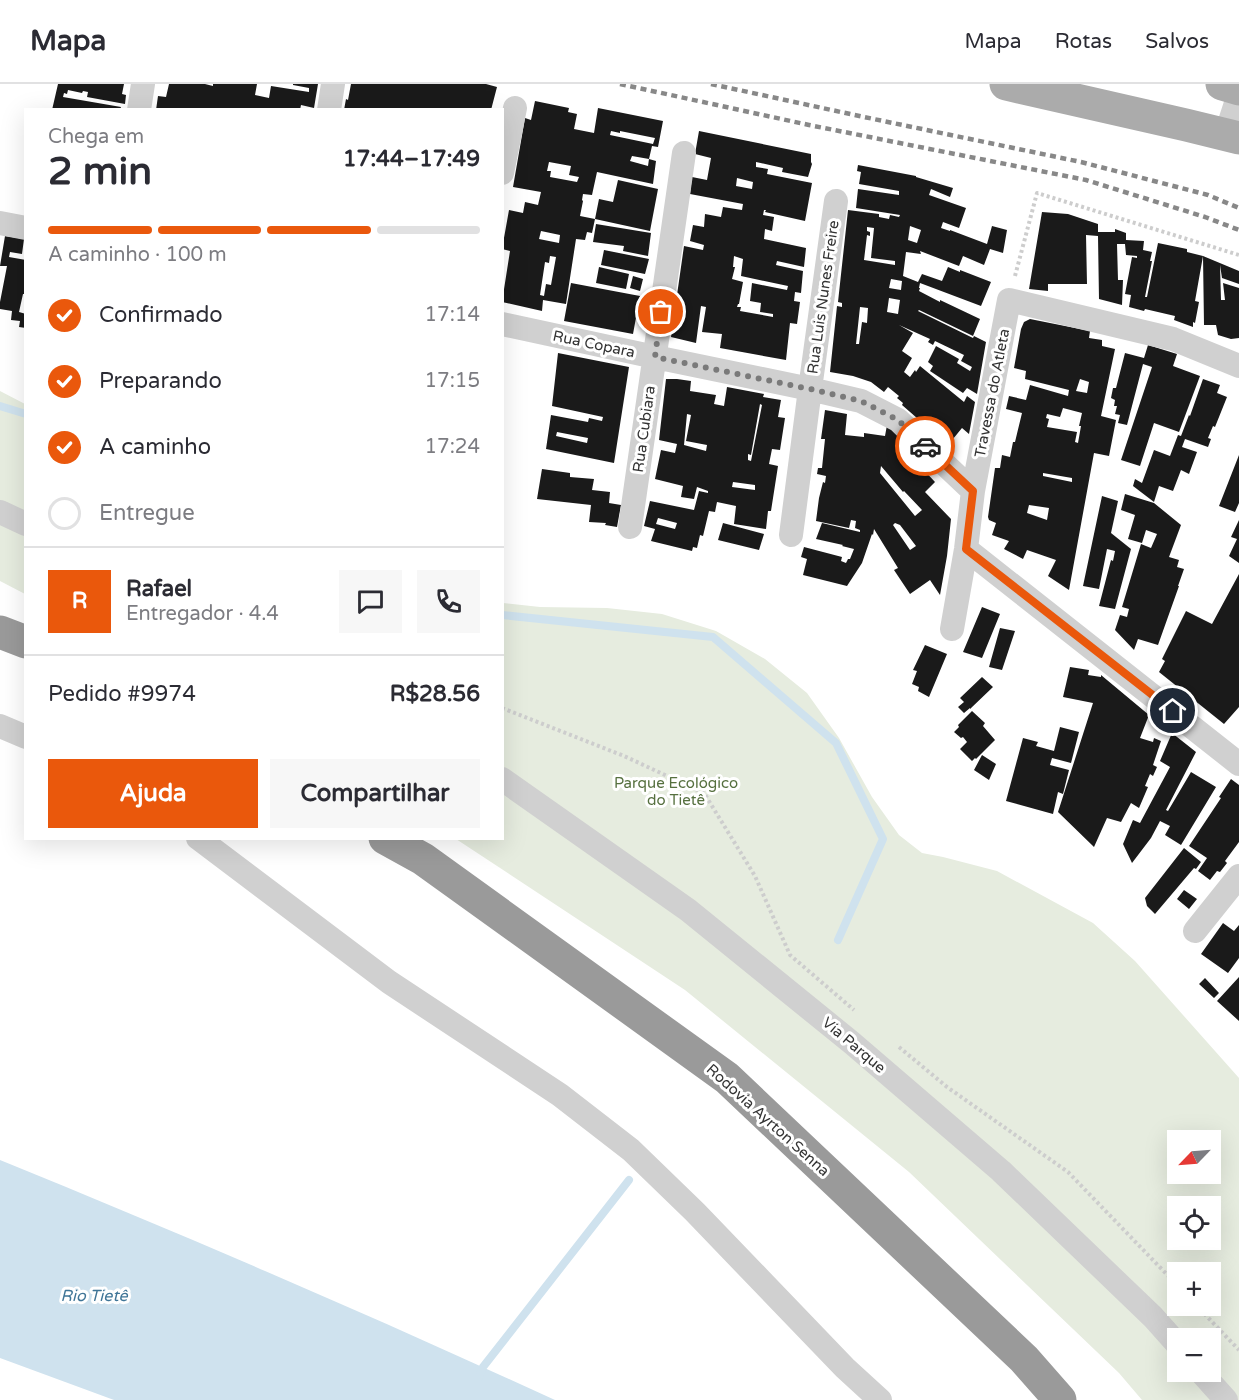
<!DOCTYPE html>
<html lang="pt">
<head>
<meta charset="utf-8">
<style>
  :root { --surface:#fff; --page:#f7f7f7; --text:#2b2b33; --muted:#7c7c81; --line:#e1e1e2; --accent:#ea580c }
  body { margin:0; font-family:"Varela Round",sans-serif; background:var(--page); color:var(--text); height:100vh; display:flex; flex-direction:column; font-size:22px; white-space:nowrap }
  * { box-sizing:border-box; margin:0 }
  p { font-size:20px; color:var(--muted) }
  .icon { flex:none; width:33px; height:33px; fill:none; stroke:currentColor; stroke-width:2; stroke-linecap:round; stroke-linejoin:round }
  .map { position:relative; flex:1; overflow:hidden }
  .panel { position:absolute; left:24px; top:24px; width:480px; height:732px; display:flex; flex-direction:column; background:var(--surface); border-radius:0px; box-shadow:0 6px 24px #0002 }
  .panel>* { flex:none }
  .needle { width:39px; rotate:245deg }
  .tools { position:absolute; left:1167px; top:1046px; display:grid; gap:12px }
  .tools a { display:grid; place-items:center; width:54px; height:54px; border-radius:0px; background:var(--surface); box-shadow:0 6px 24px #0002; font-size:30px }
  .pin { position:absolute; display:grid; place-items:center; width:51px; height:51px; color:#fff; margin:-26px; border:3px solid #fff; border-radius:50%; box-shadow:0 2px 6px #0007 }
  .courier { position:absolute; display:grid; place-items:center; width:60px; height:60px; margin:-30px; border:4px solid #ea580c; border-radius:50%; background:#fff; color:#222; box-shadow:0 2px 8px #0007 }
  .head em { font-style:normal; font-weight:700 }
  .head div { display:flex; flex-direction:column-reverse }
  .head { display:flex; align-items:center; justify-content:space-between; height:102px; padding:0 24px }
  h1 { font-size:39px; font-weight:700; line-height:45px }
  .bar { display:grid; grid-template-columns:repeat(4,1fr); gap:9px 6px; align-content:center; height:72px; padding:0 24px }
  .bar i { height:8px; border-radius:4px; background:var(--line) }
  .bar .active { background:var(--accent) }
  .bar p { grid-column:span 4 }
  .line { display:flex; align-items:center; gap:15px; padding:0 24px; border-top:2px solid var(--line) }
  .line div { flex:1 }
  .round { display:grid; place-items:center; flex:none; width:63px; height:63px; border-radius:0px; background:var(--page) }
  ol { padding:0 24px; list-style:none }
  li { display:flex; align-items:center; gap:18px; height:66px }
  li p { margin-inline-start:auto }
  li .icon { padding:6px; border-radius:50%; background:var(--accent); color:#fff; stroke-width:4 }
  li:last-child { color:var(--muted) }
  li i { width:33px; height:33px; border:3px solid var(--line); border-radius:50% }
  .cta { display:flex; gap:12px; margin-top:auto; padding:12px 24px }
  .cta a { flex:1; height:69px; border-radius:0px; background:var(--accent); color:#fff; font-size:24px; font-weight:700; line-height:69px; text-align:center }
  .cta a+a { background:var(--page); color:var(--text) }
  header { display:flex; align-items:center; gap:36px; box-sizing:border-box; height:84px; padding:0 30px; background:var(--surface); border-bottom:2px solid var(--line) }
  header strong { font-size:28px }
  nav { display:flex; gap:33px; margin-inline-start:auto; font-size:21px }
  .map>svg:first-child { display:block }
</style>
</head>
<body>
<header>
<strong>Mapa</strong>
<nav><a>Mapa</a><a>Rotas</a><a>Salvos</a></nav>
</header>
<div class="map">
<svg width="1239" height="1316" viewBox="0 0 1239 1316">
  <rect width="100%" height="100%" fill="#fff"/>
  <path fill="#e6ecdf" fill-rule="evenodd" d="M0,307L25,320V510L0,497Z
    M503,519L540,523L607,524L662,530L716,547L765,575L807,609L839,654L872,713L899,751L922,769L943,773L997,787L1093,839L1135,877L1239,994V1316H1142L1119,1289L909,1088L685,906L456,755L502,754ZM1178,1056H1210V1089H1178ZM1178,1122H1210V1155H1178ZM1178,1188H1210V1221H1178ZM1178,1254H1210V1287H1178Z"/>
  <path fill="#cfe2ee" d="M0,1076C187,1152 372,1232 555,1316H114L0,1274Z"/>
  <g fill="none" stroke-linecap="round" stroke-linejoin="round">
    <path stroke="#cfe2ee" stroke-width="8" d="M0,322L26,330
      M502,531L713,553L836,659L883,755L838,856
      M479,1293L483,1283L629,1096"/>
  </g>
  <path fill="#1a1a1a" fill-rule="evenodd" d="M58,0H124L122,10L126,11L125,20L87,13L88,8L83,7L82,9L68,6L67,10L64,9L63,13L121,23L120,26H52Z
    M169,0H205L213,2V0H257L255,11L269,14L271,2L309,8V4L293,1V0H318L314,24L301,21L300,26H272L261,24L260,26H156L158,12L166,13Z
    M351,0H486L497,3L491,26H344L346,15L348,16Z
    M535,17L569,24L568,28L577,30L574,45L594,49L598,24L663,37L658,63L652,62L649,75L632,72L630,77L648,82L649,75L656,77L653,100L597,88L592,111L583,110L582,116L583,117L580,132L595,135L592,149L587,148L585,156L576,155L566,220L543,216L542,227L502,218L510,167L502,165L509,126L523,129L525,118L538,121L541,108L513,103L525,34L531,36ZM611,47L620,49V47L655,54L653,60L610,51ZM549,78L571,82L569,91L579,93L577,98L550,93L551,87H547ZM541,147L560,151L559,159L539,155ZM550,172L556,173L551,201L546,200L544,212L540,211L545,178L549,179Z
    M699,47L811,70V78L812,80L808,93L782,88L783,84L756,78V83L768,85L767,90L812,99L805,137L765,128L766,126H764L763,131L774,133L772,147L765,145L764,155L806,164L804,183L777,177L776,181L803,187L801,209L795,208L794,217L800,218L797,240L790,239L786,276L720,264L722,250L702,248L706,223L701,222L696,259L671,253L684,162L703,166L704,161L690,157L693,141L704,143L705,130L721,133L723,123L742,126L743,120L690,110L692,93L707,96L711,74L695,70ZM737,94L753,98L752,105L736,102ZM734,172L743,175L741,192L788,202L787,206L752,199L750,217L761,219L760,228L773,230V233L740,227L741,223H737L738,220H739L743,198L732,195L735,183H733Z
    M858,81L916,92V93L953,104L950,113L931,105L929,111L966,124L959,144L943,138L941,144L950,147V146L987,160L992,142L1007,146L1003,169L990,165L984,181L963,172L959,182L920,167L921,170L906,168L903,192L918,198L922,190L942,197L948,183L960,188V186L991,198L981,222L920,199L919,204H920L919,207L940,218V216L980,235L973,252L919,226L918,227L973,254L974,252L986,258L977,310L967,304L963,309L930,287L933,282L928,278L936,262L959,275L957,279L970,287L972,283L961,277L964,271L935,257L933,261L928,258L930,255L899,241L913,249L902,267L912,274L904,288L910,293L915,286L916,288L920,282L964,318L967,312L975,318L969,350L962,344L948,361L902,321L903,319L897,314L899,312L888,303L884,308L871,298L853,292L830,288L837,222L842,223V219L838,218L848,126L879,130V133L889,135L890,131L899,133L900,131L856,124L858,105L899,111V107L859,100L861,88L857,87ZM910,142L921,146L917,159L908,156ZM867,143L874,144L871,174L895,177V181L864,176L867,151L870,152V148L867,147ZM891,195L902,197L901,206L889,204ZM889,214L900,216L898,230L887,228ZM860,223L868,224L867,239L862,238L859,260H856Z
    M618,96L658,105L650,147L595,135L599,115L613,118Z
    M1042,128L1068,130L1098,140V148H1115V145L1126,149V156L1144,157L1143,166L1152,168L1150,177H1152L1145,213H1147L1158,159L1187,165V168L1203,172L1239,187V200L1222,194L1220,181L1221,216H1225L1223,199L1239,204V254L1231,255L1218,251L1216,241H1204L1203,172L1195,217L1199,218L1195,239L1193,238V243L1174,236L1175,232L1145,225L1144,227L1129,223L1131,211L1125,210L1132,173L1137,174V172L1126,171L1125,160H1117L1118,196H1123L1122,221L1099,215L1098,152L1086,151L1087,200H1048V207L1029,205Z
    M596,140L651,149L648,172L623,167L624,162L593,158Z
    M5,152L24,155L22,170L10,168L9,173L26,176V210H23L19,228L26,230V244L19,243L20,237L11,236L12,227L0,225V218L7,182H0Z
    M604,166L649,175L645,190L601,181Z
    M599,183L629,190L626,205L596,199Z
    M633,192L643,195L640,207L630,204Z
    M571,199L640,212L633,250L564,237Z
    M1030,235L1090,247L1089,254L1102,256V262L1115,265L1101,332L1116,336L1109,372L1094,369L1069,506L1048,492L1056,476L1027,466L1023,475L1004,465L1009,457L992,451L996,439L989,436L988,433L995,384H1000L1002,371L1010,373L1013,358H1015L1022,329L1006,325L1009,312L1026,316L1030,301L1068,312L1069,306L1025,295L1026,287L1014,284L1021,245L1024,238ZM1080,295L1089,298L1087,309L1076,307ZM1063,324L1082,329L1079,342H1081L1078,359L1075,358L1077,348L1047,343L1049,335L1046,334L1047,330L1060,333ZM1043,389L1072,394V398L1043,392ZM1029,421L1049,424L1047,436L1027,429Z
    M1148,261L1177,270L1173,282L1200,292L1179,348L1154,339L1140,382L1121,376L1152,283L1143,280L1127,341L1118,339L1120,331L1115,330L1117,322H1114L1115,316L1111,314L1113,304H1116L1125,269L1144,274Z
    M558,269L629,283L614,379L546,365L551,331L588,338L589,334L602,337L603,333L552,322ZM557,348L588,354L587,359L556,352Z
    M666,295H677L691,297L690,307L716,311L714,320L724,322L727,303L764,310L763,313L781,316L778,333L785,334L780,366L772,365L769,380L778,382L771,427H768L766,445L734,440L736,422L717,418L715,428L709,427L703,452L700,451L697,464L693,463L692,467L651,457L655,445L644,442L650,417L694,426L699,407L708,409V407L697,403L694,415L681,413L683,402L655,395L661,366L675,369L677,360L659,356ZM760,320L762,321L751,377L748,376V370L751,371ZM687,330L691,331L686,357L707,361L706,367L684,361ZM733,398L755,401V406L732,403ZM658,434L677,439L675,445L656,440Z
    M1203,295L1220,301L1217,309L1227,313L1215,343L1213,342L1208,354L1211,355L1208,363L1185,355L1182,363L1197,368L1189,390L1181,386L1173,407L1159,402L1154,418L1133,402L1135,395L1142,399L1154,366L1170,372L1178,351L1181,352L1189,331L1190,332Z
    M825,326L847,330L845,351L864,353V349L885,352L887,341L925,381L922,384L935,398L925,408L951,435L947,472L940,511L930,496L910,510L894,486L898,484L874,445L873,451L872,450L862,479L847,502L803,491L807,475L801,473L804,463L842,473L841,477L846,479L848,475H850L854,465L842,462L843,461L816,455L822,439L860,448V446L855,444L856,437L851,436L849,444L816,437L819,414L823,398L825,399L826,392L817,390L818,384H822L825,355H821ZM881,382L903,408L904,407L922,426L915,432L880,389ZM895,439L900,441L916,462L910,466L893,441Z
    M1239,371V419L1235,428L1219,422Z
    M542,385L570,389V393L594,395L592,406L610,408L609,419L621,421L617,443L605,441L606,439L589,438L591,421L537,415Z
    M1125,410L1154,419L1181,441L1169,473L1179,476L1177,483L1184,485L1178,502H1179L1158,561L1138,555L1134,566L1115,546L1120,531L1127,533L1129,525L1122,523L1141,460L1151,464L1157,450L1146,446L1142,459L1128,455L1135,431L1121,426Z
    M1102,412L1118,417L1111,449L1131,465L1115,525L1099,522L1111,476L1113,477L1115,467L1107,465L1099,505L1083,502Z
    M1239,436V479L1229,472L1237,455L1231,453Z
    M723,439L764,450L759,466L718,456Z
    M1239,490V623L1224,640L1159,588L1165,577L1162,575L1186,527L1212,540Z
    M982,523L1000,530L982,574L963,568Z
    M1000,544L1015,547L1002,586L989,583Z
    M925,561L947,570L929,613L918,607L919,603L912,600L917,587L913,586Z
    M1070,583L1089,586L1088,591L1101,593V591L1149,631L1140,654L1153,658L1154,654L1161,657L1153,681L1157,683L1153,692L1150,690L1145,702L1148,703L1139,724L1131,719L1121,738L1107,734L1094,763L1058,728L1093,619L1063,613Z
    M982,593L993,603L970,625V624L964,629L958,623L964,618L960,614Z
    M972,627L985,639L983,642L995,656L976,675L975,674L972,677L960,665L967,658L963,653L961,654L954,648L959,643L958,641Z
    M1060,643L1079,648L1071,679L1052,674L1050,681L1069,686L1063,710L1058,708L1053,730L1006,717L1023,654L1038,658L1036,662L1054,667Z
    M1172,649L1196,668L1166,726L1168,727L1191,688L1216,703L1181,761L1165,751L1170,742L1160,737L1151,754L1132,779L1123,760L1133,736L1140,739L1170,683L1160,677Z
    M982,671L996,680L989,696L974,686Z
    M1231,695L1239,701V758L1225,777L1227,779L1220,788L1217,787L1210,796L1198,787L1207,774L1189,762L1221,714L1219,713Z
    M1184,764L1201,778L1196,785L1194,784L1155,830L1147,822L1145,814Z
    M1184,806L1197,815L1189,825L1177,815Z
    M1223,839L1234,847L1239,841V874L1228,889L1201,870Z
    M1239,893V937L1217,917Z
    M1205,894L1219,909L1214,914L1199,900Z"/>
  <g fill="none" stroke-linecap="round" stroke-linejoin="round">
    <path stroke="#cdcdcd" stroke-width="4" stroke-dasharray="3 3" stroke-linecap="butt" d="M1015,192L1037,109L1239,171
      M502,624L624,672L704,709L755,792L790,871L854,926
      M899,963L947,1003L1068,1088L1178,1202
      M1196,1221L1239,1266"/>
    <path stroke="#d0d0d0" stroke-width="24" d="M139,26L143,0
      M329,26L333,0
      M1226,50L1239,10
      M502,89L515,24
      M0,139L26,144
      M502,240L655,273L810,305L861,317L898,336L973,407
      M0,428L26,440
      M630,443L684,69
      M791,451L810,305L836,117
      M966,465L1239,680
      M952,545L966,465L973,407L1009,216L1173,255L1239,282
      M0,642L26,653
      M502,695L688,826L852,959L1001,1087L1153,1233L1178,1261
      M198,754L389,898L560,1011L631,1066L695,1128L845,1284L880,1316
      M1195,847L1239,792
      M1200,1287L1226,1316"/>
    <path stroke="#ababab" stroke-width="33" d="M1006,0L1186,41L1239,54
      M1222,0L1239,5"/>
    <path stroke="#9a9a9a" stroke-width="33" d="M0,548L26,558
      M385,754L423,775L727,994L1024,1275L1060,1316"/>
    <path stroke="#888" stroke-width="4.5" stroke-dasharray="6 4.5" stroke-linecap="butt" d="M620,0L809,41L1086,96L1205,133L1239,146
      M711,0L864,33L1081,78L1208,111L1239,124"/>
  </g>
  <g fill="none" stroke-linecap="round" stroke-linejoin="round">
    <path stroke="#7a7a7a" stroke-width="6" stroke-dasharray="0 10.8" d="M661,228L655,273L810,305L861,317L898,336L925,362"/>
    <path stroke="#ea580c" stroke-width="8" d="M925,362L973,407L966,465L1173,627"/>
  </g>
  <g text-anchor="middle" dominant-baseline="central" stroke-width="6" stroke-linejoin="round" paint-order="stroke">
    <g font-size="15" fill="#333" stroke="#fff">
      <text transform="translate(823 213) rotate(-82)">Rua Luis Nunes Freire</text>
      <text transform="translate(594 260) rotate(12)">Rua Copara</text>
      <text transform="translate(992 309) rotate(-79)">Travessa do Atleta</text>
      <text transform="translate(644 345) rotate(-82)">Rua Cubiara</text>
      <text transform="translate(854 961) rotate(40)">Via Parque</text>
      <text transform="translate(768 1036) rotate(42)">Rodovia Ayrton Senna</text>
    </g>
    <g font-size="15" fill="#56703f" stroke="#fff">
      <text x="676" y="699">Parque Ecológico<tspan x="676" dy="17">do Tietê</tspan></text>
    </g>
    <g font-size="16" font-style="italic" fill="#3f7597" stroke="#fff">
      <text x="94" y="1212">Rio Tietê</text>
    </g>
  </g>
</svg>
<div class="tools">
<a><svg class="needle" viewBox="-14 -14 28 28"><path d="M0-13l5 13h-10z" fill="#e53935"/><path d="M0 13l5-13h-10z" fill="#7c7c81"/></svg></a>
<a><svg class="icon" aria-label="locate" viewBox="0 0 24 24"><circle cx="12" cy="12" r="6"/><path d="M12 2v4M12 18v4M2 12h4M18 12h4"/></svg></a>
<a>+</a>
<a>−</a>
</div>
<div class="pin" style="left:661px;top:228px;background:#ea580c"><svg class="icon" aria-label="bag" viewBox="0 0 24 24"><path d="M5 8h14l-1 12H6zM9 8a3 3 0 0 1 6 0"/></svg></div>
<div class="pin" style="left:1173px;top:627px;background:#1f2937"><svg class="icon" aria-label="home" viewBox="0 0 24 24"><path d="M3 11l9-7 9 7M6 9v11h12V9"/></svg></div>
<div class="courier" style="left:925px;top:362px"><svg class="icon" aria-label="car" viewBox="0 0 24 24"><path d="M5 17H2v-5l4-1 3-4h7l3 4 3 1v5h-3M9 17h6M6 11h13"/><circle cx="7" cy="17" r="2"/><circle cx="17" cy="17" r="2"/></svg></div>
<section class="panel">
<div class="head"><div><h1>2 min</h1><p>Chega em</p></div><em>17:44–17:49</em></div>
<div class="bar"><i class="active"></i><i class="active"></i><i class="active"></i><i></i><p>A caminho · 100 m</p></div>
<ol>
<li><svg class="icon" aria-label="check" viewBox="0 0 24 24"><path d="M5 12l5 5 9-10"/></svg>Confirmado<p>17:14</p></li>
<li><svg class="icon" aria-label="check" viewBox="0 0 24 24"><path d="M5 12l5 5 9-10"/></svg>Preparando<p>17:15</p></li>
<li><svg class="icon" aria-label="check" viewBox="0 0 24 24"><path d="M5 12l5 5 9-10"/></svg>A caminho<p>17:24</p></li>
<li><i></i>Entregue</li>
</ol>
<div class="line" style="height:108px"><b class="round" style="background:var(--accent);color:#fff">R</b><div><b>Rafael</b><p>Entregador · 4.4</p></div><a class="round"><svg class="icon" aria-label="chat" viewBox="0 0 24 24"><path d="M4 5h16v11H9l-5 4z"/></svg></a><a class="round"><svg class="icon" aria-label="phone" viewBox="0 0 24 24"><path d="M5 4h4l2 5-3 2q2 4 5 5l2-3 5 2v4C11 20 4 13 5 4z"/></svg></a></div>
<div class="line" style="height:78px"><div>Pedido #9974</div><b>R$28.56</b></div>
<div class="cta"><a>Ajuda</a><a>Compartilhar</a></div>
</section>
</div>
</body>
</html>
